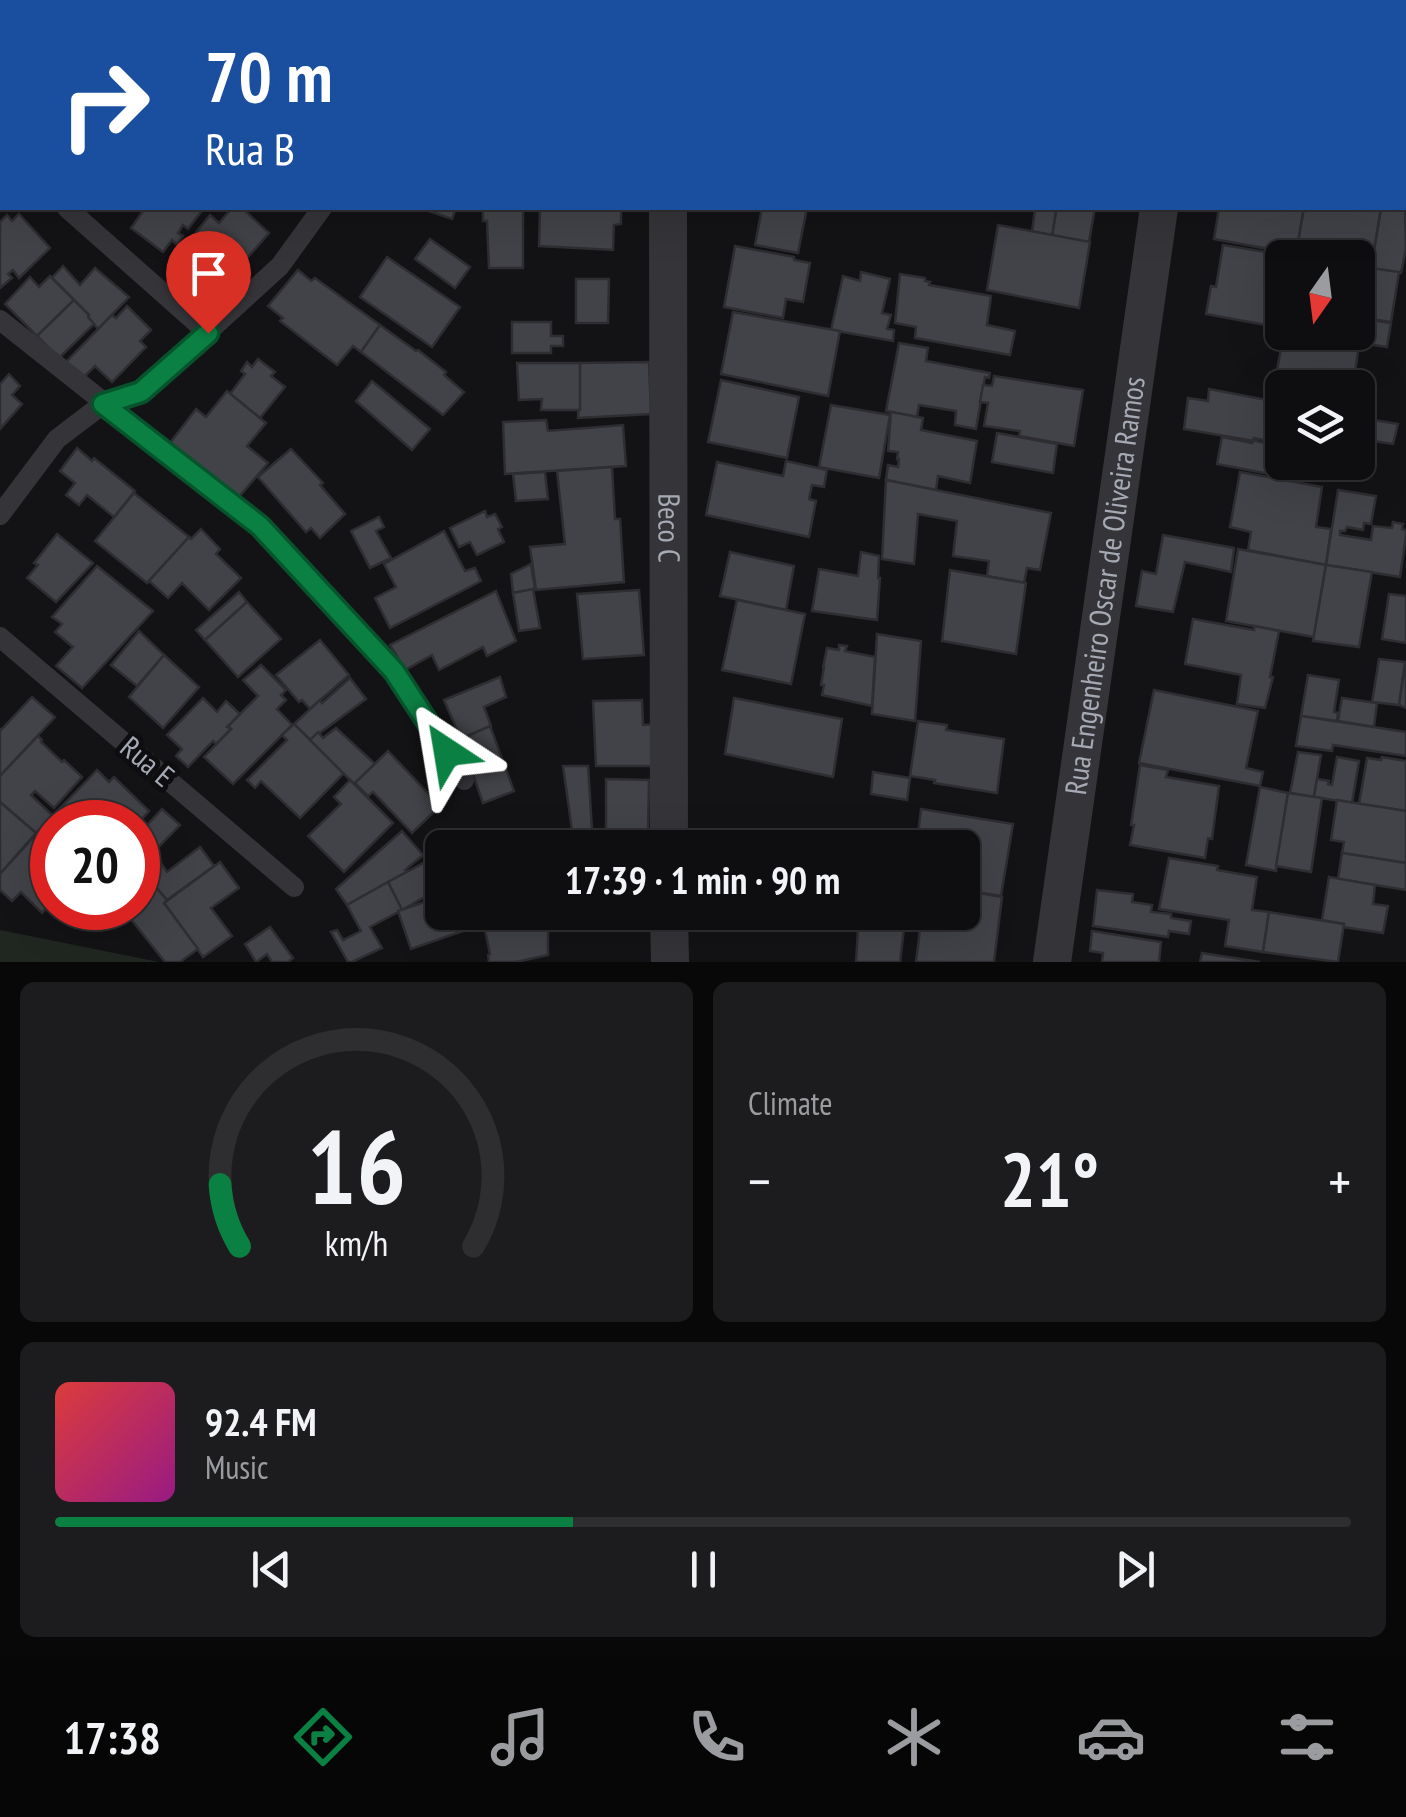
<!DOCTYPE html>
<meta charset="utf-8">
<style>
body{margin:0;font-family:"PT Sans Narrow",sans-serif;background:#1c1c1e;color:#f1f3f6;height:100vh;display:flex;flex-direction:column;font-size:38px;white-space:nowrap}
*{box-sizing:border-box;margin:0}
p{font-size:32px;color:#9b9c9f}
.icon{flex:none;width:55px;height:55px;fill:none;stroke:currentColor;stroke-width:2;stroke-linecap:round;stroke-linejoin:round}
.map{position:relative;height:962px;overflow:hidden}
.details{display:flex;flex-direction:column;gap:20px;padding:20px;background:#080809;flex:1}
.details>*{flex:none}
.guide{position:absolute;left:0px;top:0px;width:1408px;height:210px;box-shadow:0 10px 40px #0002,0 0 0 2px #2e2e30;background:#1a4fa0;color:#fff;overflow:hidden}
.needle{width:65px;rotate:194deg}
.controls{position:absolute;left:1265px;top:240px;display:grid;gap:20px}
.controls a{display:grid;place-items:center;width:110px;height:110px;border-radius:15px;background:#0e0e10;box-shadow:0 10px 40px #0002,0 0 0 2px #2e2e30;font-size:50px}
.speed{position:absolute;left:30px;top:800px;display:flex;gap:20px;font-size:50px;font-weight:700;text-align:center}
.speed>*{display:grid;place-content:center;width:130px;height:130px;border-radius:50%;background:#0e0e10;box-shadow:0 10px 40px #0002,0 0 0 2px #2e2e30;line-height:1}
.speed .limit{border:15px solid #d22;background:#fff;color:#111}
.pin{position:absolute;display:grid;place-items:center;width:85px;height:85px;color:#fff;margin:-102px -42px;border-radius:50% 50% 50% 0;rotate:-45deg;box-shadow:0 0 10px #0007}
.pin .icon{rotate:45deg}
.me{position:absolute;width:110px;margin:-55px;rotate:327deg;stroke-linejoin:round;filter:drop-shadow(0 0 8px #0008)}
.turn{display:flex;align-items:center;gap:35px;height:210px;padding:0 40px;font-size:45px}
.turn .icon{width:130px;height:130px;stroke-width:2.5}
.turn b{display:block;font-size:70px;line-height:85px}
.big{font-size:75px;font-weight:700;line-height:1.1}
.details .card{flex:1;display:flex;flex-direction:column;justify-content:center;gap:15px;min-width:0;padding:0 35px;border-radius:15px;background:#1c1c1e}
.details .dial{align-items:center;gap:0}
.dial svg{height:260px;overflow:visible;fill:none;stroke:#2e2e30;stroke-width:7;stroke-linecap:round;text-anchor:middle}
.dial text{fill:#f1f3f6;stroke:none}
.song{display:flex;align-items:center;gap:30px}
.cover{width:120px;height:120px;border-radius:15px;background:linear-gradient(135deg,hsl(0 70% 55%),hsl(310 70% 35%))}
.played{height:10px;border-radius:5px;background:linear-gradient(90deg,#0b8043 40%,#2e2e30 40%)}
.keys{display:flex;justify-content:space-around;direction:ltr}
.heat{display:flex;justify-content:space-between;align-items:center;font-size:55px;direction:ltr}
.details .tiles{flex:1;display:grid;gap:20px;grid-template-columns:1fr 1fr}
.card:last-child{grid-column:span 2}
.trip{position:absolute;left:425px;top:830px;width:555px;height:100px;border-radius:15px;background:#0e0e10;box-shadow:0 10px 40px #0002,0 0 0 2px #2e2e30;font-weight:700;line-height:100px;text-align:center}
.menu{display:flex;height:160px;justify-content:space-around;align-items:center;background:#060606;color:#9b9c9f}
.menu .icon{width:70px;height:70px}
.menu .current{color:#0b8043}
.menu b{font-size:45px;color:#f1f3f6}
.map>svg:first-child{display:block}
.green{fill:#202721}
.building{fill:#424348;stroke:#2e2d31;stroke-width:2.5}
.lines{fill:none;stroke-linecap:round;stroke-linejoin:round}
.service{stroke:#353539;stroke-width:20}
.minor{stroke:#353539;stroke-width:38}
.route-casing{stroke:#07532c;stroke-width:25}
.route{stroke:#0b8043;stroke-width:18}
.labels{text-anchor:middle;stroke-width:10;stroke-linejoin:round;paint-order:stroke}
.street-label{font-size:30px;fill:#a6aab4;stroke:#0e0e10}
</style>
<div class="map">
<svg width="1406" height="962" viewBox="0 0 1406 962">
<rect width="100%" height="100%" fill="#131315"/>
<!-- green -->
<path class="green" d="M0,930L159,962H0Z"/>
<!-- building -->
<g class="building">
<rect x="221" y="0" width="78" height="2"/>
<rect x="379" y="0" width="68" height="2"/>
<rect x="559" y="0" width="73" height="2"/>
<path d="M725,0H769L768,2H725Z"/>
<path d="M912,0H982L981,2H911Z"/>
<rect x="1031" y="0" width="119" height="2"/>
<path d="M1242,0H1353L1352,2H1242Z"/>
<path d="M1,23L2,25V95L0,93Z"/>
<path d="M1405,204L1406,249L1401,273L1371,268L1381,208H1405Z"/>
<path d="M145,208H204L188,229L183,225L178,233L183,236L177,245L172,240L163,252L131,228Z"/>
<path d="M232,208H242L269,233L229,279L213,268L203,280L176,257L210,215L219,223Z"/>
<path d="M420,208H456L452,219Z"/>
<path d="M483,208H523V268H489L487,221H483Z"/>
<path d="M540,208H621V224L614,225L613,250L539,246Z"/>
<path d="M762,208H807L798,253L755,245Z"/>
<path d="M1048,208H1095L1089,242L1052,236L1056,211L1047,210Z"/>
<path d="M1219,208H1304L1296,254L1214,239Z"/>
<path d="M1304,208H1381L1371,268L1358,265V258H1315L1296,254Z"/>
<path d="M1035,209L1056,211L1052,236L1032,232Z"/>
<path d="M19,214L50,248L19,278L13,270L8,274L12,278L0,288V222L7,215L12,221Z"/>
<path d="M998,225L1090,242L1079,308L987,290Z"/>
<path d="M430,239L470,267L455,288L415,259Z"/>
<path d="M1223,245L1285,255L1282,258L1277,301L1271,300L1266,325L1206,314L1211,286L1216,287Z"/>
<path d="M735,246L794,257V260L810,263L803,302L786,299L783,318L724,307Z"/>
<path d="M387,257L460,307L432,347L360,297Z"/>
<path d="M63,266L80,285L95,268L129,297L98,329L88,317L89,315L52,278Z"/>
<path d="M1371,268L1399,272L1391,322L1363,318Z"/>
<path d="M298,270L311,281L315,278L380,325L361,352L353,346L337,365L280,321L283,318L268,306Z"/>
<path d="M861,272L890,279L882,313L891,315L887,329L894,330L893,341L831,330L843,276L860,281Z"/>
<path d="M900,274L925,278V281L930,282L929,285L991,296L987,325L1015,331L1010,355L915,338L916,327L895,323Z"/>
<path d="M50,276L74,300L37,336L5,304L30,277L39,287Z"/>
<path d="M576,279H609L608,323H576Z"/>
<path d="M74,300L89,315L88,317L94,324L59,358L37,336Z"/>
<path d="M127,306L151,330L140,341L146,347L112,382L95,366L82,379L65,363L112,315L116,318Z"/>
<path d="M733,312L840,331L828,396L721,374Z"/>
<path d="M1363,319L1391,323L1387,347L1360,343Z"/>
<path d="M512,322H551V336H563V346H551V353H512Z"/>
<path d="M380,325L416,351L418,350L446,372L444,375L464,392L443,415L361,352Z"/>
<path d="M1302,332L1359,344L1353,388H1327L1329,371L1325,370L1323,385L1276,375L1284,333L1301,336Z"/>
<path d="M899,343L928,348L926,361L990,373L989,378L985,377L976,429L955,425L956,411L919,405L917,417L886,411Z"/>
<path d="M258,359L275,372L271,376L285,387L260,418L230,394L245,374L241,371L247,362L252,367Z"/>
<path d="M649,362L651,414L578,418L580,363Z"/>
<path d="M517,363H580V410H541L542,399L519,400Z"/>
<path d="M9,374L20,386L12,395L22,404L0,429V384Z"/>
<path d="M994,376L1083,390L1074,446L1019,436L1020,431L984,426L988,403L980,402L983,385L992,386Z"/>
<path d="M721,380L799,397L787,458L708,442Z"/>
<path d="M372,381L430,429L412,450L356,401Z"/>
<path d="M1209,389L1282,403V444L1254,438V441L1184,429L1188,398L1208,401Z"/>
<path d="M227,391L266,423L247,446L268,463L238,498L170,443L196,409L206,417Z"/>
<path d="M831,405L890,415L879,478L819,467Z"/>
<path d="M891,412L923,418L921,430L977,441L970,483L938,476L936,490L886,480L888,465L898,467L899,459H897L898,452L888,451Z"/>
<path d="M546,420L548,431L623,425L626,466L505,474L503,422Z"/>
<path d="M1374,420L1398,424L1393,444L1373,441L1374,437H1371Z"/>
<path d="M997,433L1057,444L1053,473L992,462Z"/>
<path d="M1222,437L1252,443L1253,440L1282,448V462H1294L1291,478L1217,464Z"/>
<path d="M77,448L92,461L94,458L135,491L114,517L87,495L79,505L66,495L75,483L60,471Z"/>
<path d="M291,449L323,483L320,485L345,514L320,538L311,528L306,532L258,477Z"/>
<path d="M786,461L827,470L824,487L812,485L809,499L816,501L809,537L706,515L717,462L783,476Z"/>
<path d="M612,467L615,519H620L624,582L536,590L530,547L565,544L557,471Z"/>
<path d="M545,472L548,499L516,501L513,474Z"/>
<path d="M1240,472L1322,487L1316,527L1331,529L1326,565L1248,550L1251,532L1230,527Z"/>
<path d="M886,480L1051,513L1040,570L1027,568L1024,583L987,576L989,561L953,556L957,521L918,514L914,564L882,559Z"/>
<path d="M1338,490L1376,496L1371,524L1364,523L1363,530L1347,527L1345,531H1340V535L1371,540L1373,526L1392,528L1393,522L1403,524L1402,529L1406,530V536L1400,577L1326,565Z"/>
<path d="M134,493L189,537L147,583L95,541Z"/>
<path d="M485,511L487,517L495,514L502,527L498,529L504,542L477,555L470,542L459,547L450,528Z"/>
<path d="M379,517L384,527L376,531L391,558L370,568L351,531Z"/>
<path d="M201,529L220,549L216,554L241,578L209,610L182,583L168,598L149,581L189,537L191,539Z"/>
<path d="M444,531L465,571L475,568L481,581L390,628L375,598L396,587L384,564Z"/>
<path d="M57,534L93,563L56,602L27,578L38,565L34,563Z"/>
<path d="M1163,535L1234,548L1231,572L1185,562L1173,612L1136,606L1142,571L1156,574Z"/>
<path d="M1238,549L1326,565L1314,637L1226,621Z"/>
<path d="M730,552L794,566L786,610L720,596Z"/>
<path d="M861,552L879,556L878,578H880L877,620L812,611L819,569L858,576Z"/>
<path d="M531,564L535,589L513,593L511,574Z"/>
<path d="M1326,565L1372,572L1359,647L1313,641Z"/>
<path d="M97,566L153,611L82,688L56,666L73,647L55,632L62,624L52,617Z"/>
<path d="M950,570L1026,583L1016,654L942,641Z"/>
<path d="M533,589L540,628L519,631L513,593Z"/>
<path d="M639,590L644,655L583,659L577,594Z"/>
<path d="M496,591L516,641L487,656L483,647L439,670L432,655L405,670L390,645Z"/>
<path d="M239,592L247,602L205,640L196,630Z"/>
<path d="M1389,594L1406,596V643L1382,639Z"/>
<path d="M737,600L805,614L791,684L722,670Z"/>
<path d="M247,602L281,639L238,677L205,640Z"/>
<path d="M1193,619L1254,630V626L1279,631L1270,677H1273L1265,708L1237,704L1241,675L1185,664Z"/>
<path d="M139,631L164,655L137,686L111,665Z"/>
<path d="M877,634L921,641L915,721L872,714Z"/>
<path d="M320,640L349,675L310,709L302,700L299,702L276,675Z"/>
<path d="M839,645L847,646L845,651L875,657L872,706L822,695L824,685H821L824,667H823L827,648L839,650Z"/>
<path d="M164,655L199,687L163,728L129,697Z"/>
<path d="M1379,659L1405,662L1399,705L1372,702Z"/>
<path d="M1406,661V708L1399,705Z"/>
<path d="M261,665L286,690L281,695L286,700L277,709L292,725L233,784L204,757L231,729L228,726L258,696L243,680Z"/>
<path d="M1308,675L1339,680L1334,712L1338,713L1337,721L1301,716Z"/>
<path d="M500,677L506,697L484,707L491,726L461,739L444,700Z"/>
<path d="M350,678L366,699L310,740L294,724L320,700L322,703Z"/>
<path d="M1154,690L1258,711L1246,768L1263,772L1260,786L1139,763Z"/>
<path d="M32,697L55,717L0,776V729L1,730Z"/>
<path d="M203,698L217,712L226,701L240,714L227,727L231,729L216,744L213,741L188,767L176,756L182,749L167,735Z"/>
<path d="M734,698L842,719L833,777L725,754Z"/>
<path d="M1342,698L1377,703L1374,727L1338,721Z"/>
<path d="M642,700L643,725L658,724V766H596L593,701Z"/>
<path d="M1301,716L1406,732V756L1333,745L1332,751L1296,746Z"/>
<path d="M918,721L947,725L946,730L1004,739L997,793L934,783L935,780L910,776Z"/>
<path d="M294,724L344,773L300,818L261,781L255,788L247,780L287,740L282,735Z"/>
<path d="M490,726L514,791L483,803L461,739Z"/>
<path d="M336,728L375,764L354,784L310,740L318,732L323,738Z"/>
<path d="M38,736L42,740L41,742L62,762L64,760L82,777L54,808L35,791L31,795L53,816L36,833L0,802V776Z"/>
<path d="M388,751L440,806L412,833L373,792L368,796L355,783Z"/>
<path d="M1298,752L1321,755L1314,797L1290,793Z"/>
<path d="M1337,757L1359,761L1352,803L1314,797L1317,779L1329,781L1328,784L1332,785Z"/>
<path d="M1382,757L1406,761V811L1359,804L1367,758L1381,760Z"/>
<path d="M1140,765L1168,770L1166,777L1219,786L1212,839L1208,838L1205,858L1130,845L1134,825H1131Z"/>
<path d="M563,766H588L592,829L572,830Z"/>
<path d="M97,770L109,782L114,777L149,811L138,823L52,822V849L36,833Z"/>
<path d="M873,772L910,778L907,800L871,794Z"/>
<path d="M606,779L649,780L648,833H606Z"/>
<path d="M350,780L393,823L344,872L308,836L341,804L334,797Z"/>
<path d="M1260,787L1288,793L1276,871L1246,865Z"/>
<path d="M1288,793L1322,798L1311,872L1276,866Z"/>
<path d="M1337,800L1406,811V863L1342,853L1344,842L1331,840Z"/>
<path d="M0,802L36,833L0,874Z"/>
<path d="M162,809L180,825L138,868V835Z"/>
<path d="M921,809L1013,824L1001,896L962,890V848H921V843H917Z"/>
<path d="M402,831L423,855L405,870L407,872L347,905L336,889Z"/>
<path d="M550,832L554,848H500V847Z"/>
<path d="M648,833V848H582V834Z"/>
<path d="M864,834L886,842L889,848H863Z"/>
<path d="M32,839L52,858V902L42,913L21,892L12,901L0,890V874Z"/>
<path d="M200,847L214,866L167,900L138,867L144,862L148,867L158,859L167,872Z"/>
<path d="M1342,853L1406,863V890L1338,879Z"/>
<path d="M1169,858L1218,866L1217,870L1257,877L1252,910L1269,912L1263,952L1225,946L1229,920L1159,909Z"/>
<path d="M431,859L442,880V887L402,910L388,882Z"/>
<path d="M220,862L239,888L211,908L232,936L203,957L164,903Z"/>
<path d="M138,867L167,900L164,903L198,949L180,962H165L122,908H138Z"/>
<path d="M1329,877L1375,885L1373,904L1388,906L1383,933L1343,927L1344,924L1322,920Z"/>
<path d="M388,882L402,910L370,927L382,948L352,962H348L331,932L337,930L343,940L361,931L347,905Z"/>
<path d="M962,890L1002,897L994,962H916L922,912H962Z"/>
<path d="M1097,890L1133,894L1132,902L1152,905L1151,912L1171,914V918L1191,921L1189,934L1169,931L1168,937L1093,926Z"/>
<path d="M442,896V912H468L472,928L411,949L398,911Z"/>
<path d="M471,912H520L522,917L476,929Z"/>
<path d="M715,912H763L761,924L715,916Z"/>
<path d="M840,912H859L858,929L839,927Z"/>
<path d="M859,912H906L900,962H856Z"/>
<path d="M1269,912L1344,924L1338,962L1263,952Z"/>
<path d="M548,919V955L516,962H489L488,955L490,954L485,930Z"/>
<path d="M270,927L293,958L288,962H272L267,954L256,962L245,944Z"/>
<path d="M1092,931L1161,942L1159,962H1102L1103,953L1090,951Z"/>
<path d="M1202,953L1260,962H1200Z"/>
</g>
<g class="lines">
<!-- service -->
<g class="service">
<path d="M365,0L366,2"/>
<path d="M0,148L2,150"/>
<path d="M67,208L208,333"/>
<path d="M0,320L260,526L395,671L464,780"/>
<path d="M0,515L57,439L103,404L141,393L280,266L322,208"/>
<path d="M0,637L294,887"/>
</g>
<!-- minor -->
<g class="minor">
<path d="M668,0V2"/>
<path d="M1188,2V0"/>
<path id="s1" d="M668,208L669,848"/>
<path d="M669,912L670,962"/>
<path id="s2" d="M1052,962L1159,208"/>
</g>
</g>
<g class="lines">
<defs>
<path id="route" d="M208,333L141,392L103,404L260,526L394,671L447,752"/>
</defs>
<!-- route casing -->
<use href="#route" class="route-casing"/>
<!-- route -->
<use href="#route" class="route"/>
</g>
<g class="labels">
<!-- street labels -->
<g class="street-label">
<text dy="10" stroke="none"><textPath href="#s1" startOffset="320">Beco C</textPath></text>
<text dy="10" stroke="none"><textPath href="#s2" startOffset="380">Rua Engenheiro Oscar de Oliveira Ramos</textPath></text>
<text transform="translate(147 762) rotate(40)" y="10">Rua E</text>
</g>
</g>
</svg>
<div class="controls">
<a><svg class="needle" viewBox="-14 -14 28 28"><path d="M0-13l5 13h-10z" fill="#e53935"/><path d="M0 13l5-13h-10z" fill="#9b9c9f"/></svg></a>
<a><svg class="icon" aria-label="layers" viewBox="0 0 24 24"><path d="M12 4l9 5-9 5-9-5zM3 14l9 5 9-5"/></svg></a>
</div>
<div class="speed"><div class="limit">20</div></div>
<div class="pin" style="left:208px;top:333px;background:#d93025"><svg class="icon" aria-label="arrive" viewBox="0 0 24 24"><path d="M6 21V4h12l-3 4 3 4H6"/></svg></div>
<svg class="me" style="left:447px;top:752px" viewBox="-20 -20 40 40"><path d="M0-17L14 15 0 8-14 15z" fill="#0b8043" stroke="#fff" stroke-width="4"/></svg>
<div class="trip">17:39 · 1 min · 90 m</div>
<div class="guide">
<div class="turn"><svg class="icon" aria-label="right" viewBox="0 0 24 24"><path d="M7 20v-9h11M14 6l5 5-5 5"/></svg><div><b>70 m</b>Rua B</div></div>
</div>
</div>
<section class="details">
<div class="tiles">
<div class="card dial"><svg viewBox="0 0 100 80">
<path d="M14 69A42 42 0 1 1 86 69"/>
<path d="M14 69A42 42 0 0 1 8 50" stroke="#0b8043"/>
<text x="50" y="56" font-size="32" font-weight="700">16</text>
<text x="50" y="72" font-size="11">km/h</text>
</svg></div>
<div class="card"><p>Climate</p>
<div class="heat"><a>−</a><b class="big">21°</b><a>+</a></div>
</div>
<div class="card">
<div class="song"><i class="cover"></i><div><b>92.4 FM</b><p>Music</p></div></div>
<div class="played"></div>
<div class="keys"><svg class="icon" aria-label="previous" viewBox="0 0 24 24"><path d="M18 5L8 12l10 7zM5 5v14"/></svg><svg class="icon" aria-label="pause" viewBox="0 0 24 24"><path d="M8 5v14M16 5v14"/></svg><svg class="icon" aria-label="next" viewBox="0 0 24 24"><path d="M6 5l10 7-10 7zM19 5v14"/></svg></div>
</div>
</div>
</section>
<nav class="menu">
<b>17:38</b>
<svg class="icon current" aria-label="directions" viewBox="0 0 24 24"><path d="M12 3l9 9-9 9-9-9zM9 14v-3h6M13 9l2 2-2 2"/></svg>
<svg class="icon" aria-label="music" viewBox="0 0 24 24"><path d="M9 18V5l10-2v13"/><circle cx="6" cy="18" r="3"/><circle cx="16" cy="16" r="3"/></svg>
<svg class="icon" aria-label="phone" viewBox="0 0 24 24"><path d="M5 4h4l2 5-3 2q2 4 5 5l2-3 5 2v4C11 20 4 13 5 4z"/></svg>
<svg class="icon" aria-label="climate" viewBox="0 0 24 24"><path d="M12 3v18M4 7l16 10M4 17L20 7"/></svg>
<svg class="icon" aria-label="car" viewBox="0 0 24 24"><path d="M5 17H2v-5l4-1 3-4h7l3 4 3 1v5h-3M9 17h6M6 11h13"/><circle cx="7" cy="17" r="2"/><circle cx="17" cy="17" r="2"/></svg>
<svg class="icon" aria-label="filters" viewBox="0 0 24 24"><path d="M4 7h16M4 17h16"/><circle cx="9" cy="7" r="2"/><circle cx="15" cy="17" r="2"/></svg>
</nav>
